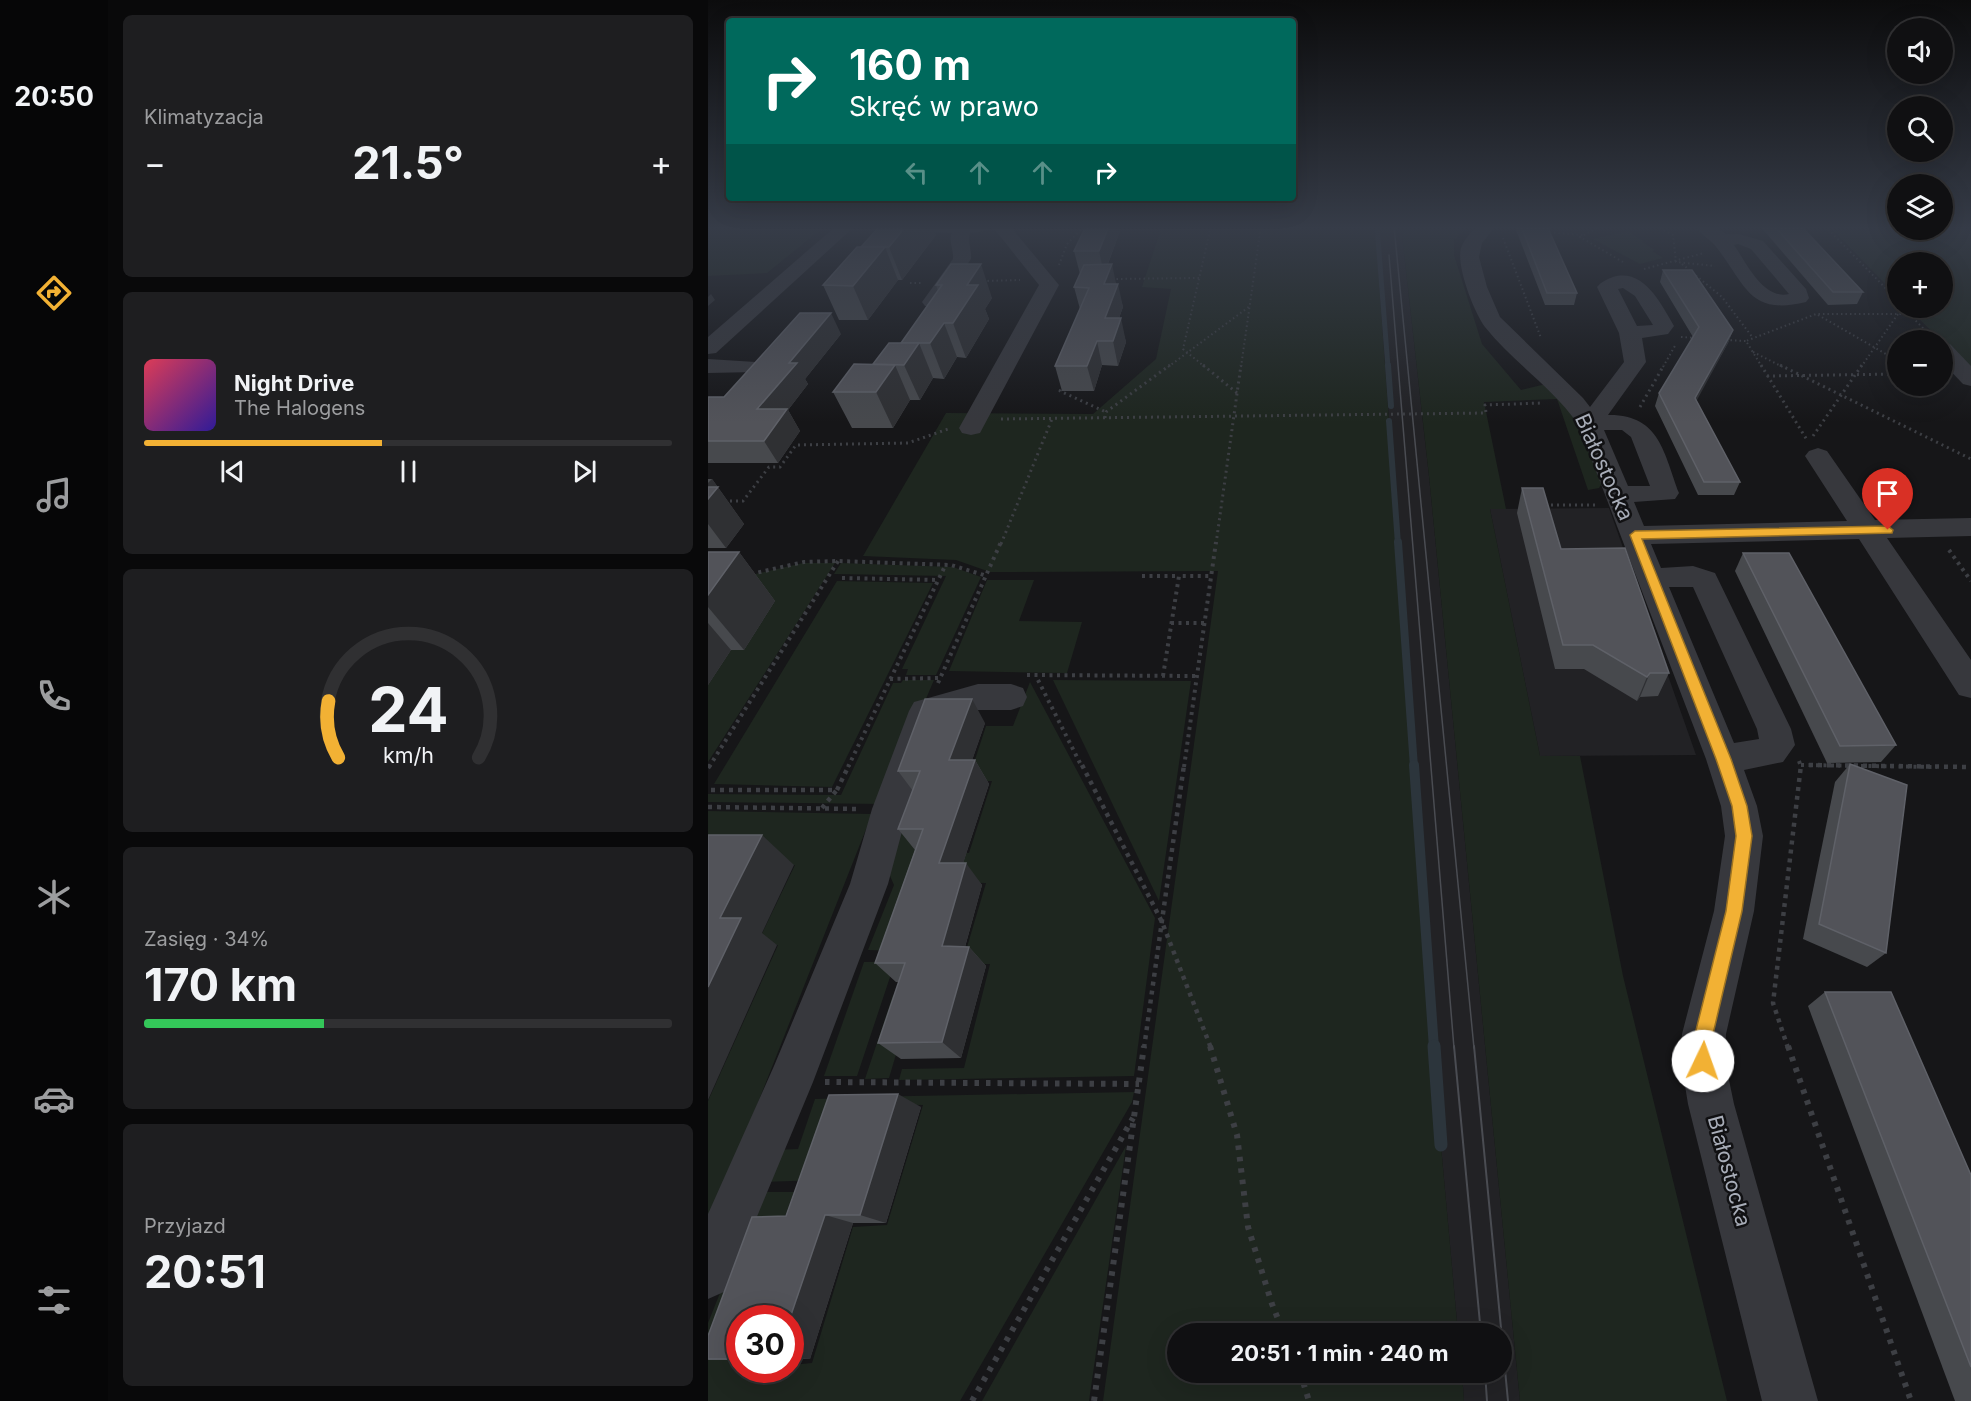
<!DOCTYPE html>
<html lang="pl">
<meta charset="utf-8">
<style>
body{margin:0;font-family:Inter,sans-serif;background:#1e1e20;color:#f1f3f6;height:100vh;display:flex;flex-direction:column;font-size:22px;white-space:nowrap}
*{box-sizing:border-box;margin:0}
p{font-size:20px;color:#9c9d9f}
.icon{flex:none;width:33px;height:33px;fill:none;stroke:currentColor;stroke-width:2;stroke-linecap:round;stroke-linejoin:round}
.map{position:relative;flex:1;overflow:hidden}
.side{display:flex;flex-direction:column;gap:15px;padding:15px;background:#09090a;width:600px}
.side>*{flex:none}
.guide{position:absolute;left:18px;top:18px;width:570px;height:183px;border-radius:6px;box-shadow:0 6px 24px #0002,0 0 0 2px #303032;background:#00695c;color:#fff;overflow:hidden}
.tools{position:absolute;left:1179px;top:18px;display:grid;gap:12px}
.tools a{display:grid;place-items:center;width:66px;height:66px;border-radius:50%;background:#101012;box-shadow:0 6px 24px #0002,0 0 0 2px #303032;font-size:30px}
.speed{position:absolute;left:18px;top:1305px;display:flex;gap:12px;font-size:30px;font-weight:700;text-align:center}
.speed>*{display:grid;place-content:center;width:78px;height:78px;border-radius:50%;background:#101012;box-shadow:0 6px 24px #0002,0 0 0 2px #303032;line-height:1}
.speed .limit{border:9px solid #d22;background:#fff;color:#111}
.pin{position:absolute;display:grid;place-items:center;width:51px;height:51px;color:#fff;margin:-62px -26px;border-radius:50% 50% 50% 0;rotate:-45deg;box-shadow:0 0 6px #0007}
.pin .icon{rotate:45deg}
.me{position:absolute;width:66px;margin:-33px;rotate:3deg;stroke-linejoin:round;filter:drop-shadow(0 0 4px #0008)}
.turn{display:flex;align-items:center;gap:21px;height:126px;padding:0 24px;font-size:27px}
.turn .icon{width:78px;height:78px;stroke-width:2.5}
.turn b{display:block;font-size:42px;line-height:51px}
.lanes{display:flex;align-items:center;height:57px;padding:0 24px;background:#0003;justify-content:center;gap:30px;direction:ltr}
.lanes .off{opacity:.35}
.big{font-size:45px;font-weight:700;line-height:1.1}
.side .tile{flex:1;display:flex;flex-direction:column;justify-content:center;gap:9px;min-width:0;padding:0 21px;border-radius:9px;background:#1e1e20}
.side .dial{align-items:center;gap:0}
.dial svg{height:156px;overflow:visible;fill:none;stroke:#303032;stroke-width:7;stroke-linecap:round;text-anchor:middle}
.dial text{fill:#f1f3f6;stroke:none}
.song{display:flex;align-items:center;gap:18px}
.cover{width:72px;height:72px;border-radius:9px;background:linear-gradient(135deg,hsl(350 70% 55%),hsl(250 70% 35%))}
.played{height:6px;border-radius:3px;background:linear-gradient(90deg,#f2b134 45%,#303032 45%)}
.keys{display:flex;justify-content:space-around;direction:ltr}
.heat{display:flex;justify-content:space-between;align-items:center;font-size:33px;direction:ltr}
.charge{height:9px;border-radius:4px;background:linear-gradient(90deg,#34c759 34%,#303032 0)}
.trip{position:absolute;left:459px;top:1323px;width:345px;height:60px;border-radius:30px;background:#101012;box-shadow:0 6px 24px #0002,0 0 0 2px #303032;font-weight:700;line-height:60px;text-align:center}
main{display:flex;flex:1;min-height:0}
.menu{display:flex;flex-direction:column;width:108px;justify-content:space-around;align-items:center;background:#060607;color:#9c9d9f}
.menu .icon{width:42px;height:42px}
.menu .active{color:#f2b134}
.menu b{font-size:27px;color:#f1f3f6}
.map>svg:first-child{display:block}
.built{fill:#222225}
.green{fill:#1e261f}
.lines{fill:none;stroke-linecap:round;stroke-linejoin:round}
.stream-far4{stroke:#2c353c;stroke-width:5}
.stream-far3{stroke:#2c353c;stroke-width:6}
.stream-far2{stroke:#2c353c;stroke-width:8}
.stream-far1{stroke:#2c353c;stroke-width:10}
.stream{stroke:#2c353c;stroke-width:13}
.path-far4{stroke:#3d3f44;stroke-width:2;stroke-dasharray:1.5 3;stroke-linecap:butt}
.path-far3{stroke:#3d3f44;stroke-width:3;stroke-dasharray:2 4;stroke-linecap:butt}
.path-far2{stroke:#3d3f44;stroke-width:4;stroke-dasharray:3 4.5;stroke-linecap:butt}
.path-far1{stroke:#3d3f44;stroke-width:4.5;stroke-dasharray:4 5;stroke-linecap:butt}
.path{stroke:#3d3f44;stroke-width:6;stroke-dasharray:4.5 7;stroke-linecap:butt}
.minor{fill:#37383d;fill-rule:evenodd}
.tram-far1{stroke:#4a4c52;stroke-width:1.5}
.tram{stroke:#4a4c52;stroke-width:2}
.wall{fill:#47494d}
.shaded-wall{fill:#2f3033}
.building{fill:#525359;stroke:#5f6168;stroke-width:1.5}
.route{fill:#f2b134;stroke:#9d7322;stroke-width:1.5}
.labels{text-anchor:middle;stroke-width:5;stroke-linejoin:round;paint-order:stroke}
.street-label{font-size:21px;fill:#a8adb8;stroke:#111113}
</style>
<main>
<nav class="menu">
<b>20:50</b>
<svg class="icon active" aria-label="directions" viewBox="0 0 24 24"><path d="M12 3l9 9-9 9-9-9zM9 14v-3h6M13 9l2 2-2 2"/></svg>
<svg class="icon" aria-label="music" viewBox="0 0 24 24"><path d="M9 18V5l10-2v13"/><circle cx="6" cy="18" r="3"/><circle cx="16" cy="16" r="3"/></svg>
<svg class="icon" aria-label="phone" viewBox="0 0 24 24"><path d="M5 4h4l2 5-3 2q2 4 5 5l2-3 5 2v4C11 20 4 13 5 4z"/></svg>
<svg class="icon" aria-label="climate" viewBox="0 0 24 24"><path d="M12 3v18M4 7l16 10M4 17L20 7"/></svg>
<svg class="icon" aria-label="car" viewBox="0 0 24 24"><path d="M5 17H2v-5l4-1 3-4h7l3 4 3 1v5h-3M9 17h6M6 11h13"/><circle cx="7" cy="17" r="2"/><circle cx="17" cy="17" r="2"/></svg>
<svg class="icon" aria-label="filters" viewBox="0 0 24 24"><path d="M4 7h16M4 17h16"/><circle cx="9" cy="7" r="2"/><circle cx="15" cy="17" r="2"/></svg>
</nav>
<section class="side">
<div class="tile"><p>Klimatyzacja</p>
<div class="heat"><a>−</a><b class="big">21.5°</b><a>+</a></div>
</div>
<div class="tile">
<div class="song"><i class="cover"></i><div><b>Night Drive</b><p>The Halogens</p></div></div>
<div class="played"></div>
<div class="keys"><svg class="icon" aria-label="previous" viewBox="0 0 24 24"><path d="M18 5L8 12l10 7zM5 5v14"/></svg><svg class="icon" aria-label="pause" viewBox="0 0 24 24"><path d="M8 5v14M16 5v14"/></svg><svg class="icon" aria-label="next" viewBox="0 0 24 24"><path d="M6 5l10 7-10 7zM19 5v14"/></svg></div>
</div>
<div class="tile dial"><svg viewBox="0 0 100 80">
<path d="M14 69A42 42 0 1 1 86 69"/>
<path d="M14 69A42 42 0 0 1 9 40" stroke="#f2b134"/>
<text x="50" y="56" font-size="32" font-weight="700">24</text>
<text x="50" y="72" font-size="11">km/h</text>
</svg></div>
<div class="tile"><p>Zasięg · 34%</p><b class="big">170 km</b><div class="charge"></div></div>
<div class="tile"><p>Przyjazd</p><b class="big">20:51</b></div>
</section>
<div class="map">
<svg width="1263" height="1401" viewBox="0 0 1263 1401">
<rect width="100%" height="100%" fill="#161618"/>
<!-- built -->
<g class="built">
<path d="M667,226H693L721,476L812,1401H756L754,1373L794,1372V1334L750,1333L734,1157Z"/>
<path d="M901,508L988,755L832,756L782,509Z"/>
</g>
<!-- green -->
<g class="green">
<path d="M0,226H117L59,273L0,276Z"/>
<path d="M454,226H667L734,1157L750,1333L470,1334V1372L754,1373L756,1401H395L510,571L282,572L248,560L155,556L238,413L385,414L448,359L463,289L434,287Z"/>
<path d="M693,226H760L746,240V255L774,344L813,390L838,384L874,421L896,480L891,488L880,490L849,399L776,402L798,509H782L832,756H872L915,976L1019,1401H812L721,476Z"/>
<path d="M1261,229L1263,230V370L1200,308H1234V262H1190L1189,296L1125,230Z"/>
<path d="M920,231L935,241L934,242L947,250L944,251L955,258L932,264L885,239Z"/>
<path d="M95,563H127L0,762V685L23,650H36L67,601H21L0,585Z"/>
<path d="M133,563L245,567L273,577L228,675H198L200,669H194L238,576L126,574Z"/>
<path d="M279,580H326L311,621L374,622L359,673L241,671Z"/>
<path d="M129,581L225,583L124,787L6,784Z"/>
<path d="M195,680H226L173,804L0,802V794L133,795L185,683H193Z"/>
<path d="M345,680L483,681L451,901Z"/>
<path d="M322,682L447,918L426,1076L191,1080L194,1069L256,1068L282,964H254L278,883L218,882L191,951L160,950L186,885L175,860L192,812L221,810L207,851L261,853L284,781H260L278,726H305Z"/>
<path d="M0,811L164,814L0,1229V1101L70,945L49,944L87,865L28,864L0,852Z"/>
<path d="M156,962H187L149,1076H116Z"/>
<path d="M206,994L181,1078L157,1079L185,995Z"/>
<path d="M426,1092L424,1102L252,1401H0V1323L30,1248L31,1347L25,1367H31L32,1370H82L83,1365L104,1363L145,1227L179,1225L215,1105L149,1104L151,1097Z"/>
<path d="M142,1098L115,1180L54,1182L65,1150L90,1149L107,1099Z"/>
<path d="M418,1146L381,1401H274Z"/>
<path d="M50,1192H86L72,1230L35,1231Z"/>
</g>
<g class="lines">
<!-- stream-far4 -->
<path class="stream-far4" d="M669,226L680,367"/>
<!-- stream-far3 -->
<g class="stream-far3">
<path d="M680,365L683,406"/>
<path d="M681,421L690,544"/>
</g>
<!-- stream-far2 -->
<path class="stream-far2" d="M690,542L706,767"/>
<!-- stream-far1 -->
<path class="stream-far1" d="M706,765L726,1048"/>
<!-- stream -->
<path class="stream" d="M726,1046L733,1145"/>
<!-- path-far4 -->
<g class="path-far4">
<path d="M893,226L872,237L915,262"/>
<path d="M948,226L965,235L968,262L1007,266"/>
<path d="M1117,226L1190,301"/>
<path d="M837,232L875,235"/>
<path d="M795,238L833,338"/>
<path d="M974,264L1014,297L1045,338"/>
<path d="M351,265L359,244L376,226"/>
<path d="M936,269L996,253"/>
<path d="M404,279L491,278"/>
<path d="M275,281L312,280"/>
<path d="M202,283H213"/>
<path d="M1195,308L1219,332"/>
<path d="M1110,315L1190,361"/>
<path d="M973,337L989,338"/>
<path d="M1018,340L1038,341"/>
<path d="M1045,352L1075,367"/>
<path d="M460,367L542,306"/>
<path d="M497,367L475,349L503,226"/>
<path d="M533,367L553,226"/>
<path d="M955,367L968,344"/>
<path d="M1054,367L1038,341L1108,314H1201"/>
<path d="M1153,367L1190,314"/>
</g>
<!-- path-far3 -->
<g class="path-far3">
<path d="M495,365L529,393"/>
<path d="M1053,365L1099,440"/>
<path d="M1072,365L1263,459"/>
<path d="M1059,376L1190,374"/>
<path d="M355,384L352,391L398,412"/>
<path d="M932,407L956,365"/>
<path d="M397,418L398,412L462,365"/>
<path d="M293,419L778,413L777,405L834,403"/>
<path d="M1105,436L1154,365"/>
<path d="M16,501H35L61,467H72L88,445L200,443L240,429"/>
<path d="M837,505H887"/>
<path d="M293,544L344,419"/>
<path d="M508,544L533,365"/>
</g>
<!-- path-far2 -->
<g class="path-far2">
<path d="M1241,550L1263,581"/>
<path d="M43,574L96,562L130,561L243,565L279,576"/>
<path d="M434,576H471"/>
<path d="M134,578L231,580"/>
<path d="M463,623H496"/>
<path d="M319,675L489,676"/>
<path d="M455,676L471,576H503"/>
<path d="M182,679L232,678"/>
<path d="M330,680L374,767"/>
<path d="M230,683L293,542"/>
<path d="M1091,761L1093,767"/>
<path d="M1093,765L1229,767"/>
<path d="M1,767L130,561"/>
<path d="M140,767L238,564"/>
<path d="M476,767L508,542"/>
</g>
<!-- path-far1 -->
<g class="path-far1">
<path d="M374,765L454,922L503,1048"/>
<path d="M1101,765L1263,767"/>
<path d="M0,768L2,765"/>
<path d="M3,790H129L141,765"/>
<path d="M0,807L152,809"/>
<path d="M114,808L128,791"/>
<path d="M436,1048L476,765"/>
<path d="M1080,1048L1065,1003L1093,765"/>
</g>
<!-- path -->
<g class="path">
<path d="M502,1046L529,1135L540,1227L564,1304L576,1334"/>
<path d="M1080,1046L1203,1401"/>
<path d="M117,1082L431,1084"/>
<path d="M592,1372L601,1401"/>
<path d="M264,1401L425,1118"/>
<path d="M386,1401L436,1046"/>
</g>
<!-- minor -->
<g class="minor">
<path d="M128,226H147L8,353L0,354V337Z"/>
<path d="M164,226H302L351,285L272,433L263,435L254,433L251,428L331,285L284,226L282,230L262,233C259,240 264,250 263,259L231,306H217L214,302L245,259C246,250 240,240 244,233L173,231L167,230Z"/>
<path d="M769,226H788L774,243L771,257L779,287L792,317L875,398L882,407L916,362L911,333L889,287C893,282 899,279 905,277C936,268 953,304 966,326L960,334L934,338L938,362L900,415C952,414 956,454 971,493L967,499L926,502L936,526L1139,521L1097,456L1101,451L1110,448L1119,451L1167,520L1263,518V536L1179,538L1263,660V698L1251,695L1151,539L943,544L953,568L985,566L1007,573L1083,729L1087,745L1075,762L1036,770L1049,806L1055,836L1046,911L1018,1034L1017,1061L1026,1104L1110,1401H1054L980,1104L973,1061L974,1034L1006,911L1017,836L1013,806L998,759L870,424C844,387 805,362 777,327C766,312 748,266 753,248C756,240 763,232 769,226ZM915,288L927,296L945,325L929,326L910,289ZM896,430H914L923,437L942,486H920ZM961,587H985L1049,729L1051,739L1026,743Z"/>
<path d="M987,226H1006L1018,234H1031L1055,241L1098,289L1101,298L1098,302C1041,316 1038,285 1009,248C1003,239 991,234 987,226ZM1030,244L1043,249L1081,294C1055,300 1038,262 1026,245Z"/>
<path d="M1234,343L1242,344L1263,366V386L1255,384L1234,362Z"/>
<path d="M0,359L48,362L51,367L48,372L0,373Z"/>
<path d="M270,684H303L315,688L319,697L315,706L303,710H270L231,720L200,809L180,884L105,1082L18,1291L0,1299V1214L66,1066L142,884L164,809L201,711L206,702Z"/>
</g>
<!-- tram-far1 -->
<g class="tram-far1">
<path d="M686,226L766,1048"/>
<path d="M681,255L746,1048"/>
</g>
<!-- tram -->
<g class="tram">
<path d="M746,1046L773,1334"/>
<path d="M766,1046L800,1401"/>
<path d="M777,1372L779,1401"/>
</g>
</g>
<!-- wall -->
<g class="wall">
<path d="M809,226H842L840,228L869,293L866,305H837L808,230Z"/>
<path d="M1052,226H1093L1155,292L1149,304L1120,305Z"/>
<path d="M1140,226H1190V227L1142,228Z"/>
<path d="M1234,226H1252L1251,227H1234Z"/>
<path d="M412,231L400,264L408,284L415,307L411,318L418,342L410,366L394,365L386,391H354L347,366L372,309L366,287L372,274L366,251Z"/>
<path d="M228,235L194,280H190L160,320H131L115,285L153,247Z"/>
<path d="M243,264L284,298L277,309L281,319L258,358L249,357L236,379L225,378L212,400H202L185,428H144L125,392L165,364L193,343L230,291L228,285Z"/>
<path d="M955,270L1025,330L1020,343L988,400L1032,482L1026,495H990L947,406L951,393L985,337L952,282Z"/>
<path d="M133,334L97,379L100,384L80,410L92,431L70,463H0V397H16Z"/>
<path d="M0,479H4L36,524L18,548H0Z"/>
<path d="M814,488L853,549L961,673L950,696L932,697L929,701L876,669H847L809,513Z"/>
<path d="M0,552H31L67,601L36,650H23L0,685Z"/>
<path d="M1035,553L1188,745L1173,762L1119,763L1027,571Z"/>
<path d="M277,723L264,760H267L281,784L255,863L274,885L257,947H261L278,966L253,1058L193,1059L170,1043L191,982H188L167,963L207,850L190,829L205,791L190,771Z"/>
<path d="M1142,764L1178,953L1159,967L1095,939L1127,782Z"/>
<path d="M1117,992L1263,1175V1401H1247L1100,1006Z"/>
<path d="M213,1107L178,1223H145L102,1359H82V1318H32V1360H0L78,1216Z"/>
</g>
<!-- shaded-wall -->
<g class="shaded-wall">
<path d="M198,226H225L228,235L194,280L181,247Z"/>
<path d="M401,226H411L412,231L396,274L391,251Z"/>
<path d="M177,247L190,280L160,320L145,286Z"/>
<path d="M273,264L284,298L277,309L281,319L258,358L245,323L259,285Z"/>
<path d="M404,264L409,288L396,284Z"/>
<path d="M410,284L415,307L402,342L397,318Z"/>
<path d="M3,294L7,300L0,306V297Z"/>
<path d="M123,313L133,334L97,379L100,384L80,410L92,431L70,463L56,441L49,409L81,363Z"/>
<path d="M413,318L418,342L410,366L405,341Z"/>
<path d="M236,323L249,357L236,379L222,343Z"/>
<path d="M1025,330L1020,343L983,411L987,398Z"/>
<path d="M389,341L394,365L386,391L379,366Z"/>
<path d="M211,343L225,378L212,400L196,365Z"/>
<path d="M187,365L202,400L185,428L168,392Z"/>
<path d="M4,479L36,524L18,548L0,524V483Z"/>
<path d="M31,552L67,601L36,650L0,607V595Z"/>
<path d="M0,623L23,650L0,685Z"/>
<path d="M942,673L932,697L929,701L939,677Z"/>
<path d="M264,699L277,723L256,784L241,760Z"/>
<path d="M267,760L281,784L248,885L231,863Z"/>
<path d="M54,835L86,865L54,933L69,945L0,1100V987L12,918Z"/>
<path d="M258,863L274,885L252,965L234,946Z"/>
<path d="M261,947L278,966L253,1058L234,1042Z"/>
<path d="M190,1094L213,1107L178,1223L152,1215Z"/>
<path d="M117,1215L145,1223L102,1359L82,1358V1318Z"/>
</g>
<!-- building -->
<g class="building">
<path d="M172,226H198L181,247H153Z"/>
<path d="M378,226H401L391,251H366Z"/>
<path d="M813,226H839L869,293H839Z"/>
<path d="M1066,226H1093L1155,292H1125Z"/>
<path d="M149,247H177L145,286L115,285Z"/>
<path d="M243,264H273L259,285H270L245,323H236L222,343H193L234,285H228Z"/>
<path d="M404,264L396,284H410L397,318H413L405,341H389L379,366H347L381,288L366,287L376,265Z"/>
<path d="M955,270H984L1025,330L987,398L1032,482H996L951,393L991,327Z"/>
<path d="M92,313H123L81,363H89L49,409H79L56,441H0V397H16Z"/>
<path d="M181,343H211L196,365L165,364Z"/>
<path d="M146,364L187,365L168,392H125Z"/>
<path d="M0,487H10L0,499Z"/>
<path d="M814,488H835L853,549L917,548L961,673H942L939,677L885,645H855Z"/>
<path d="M0,552H31L0,595Z"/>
<path d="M1035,553H1081L1188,745L1132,746Z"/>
<path d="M217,699H264L241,760H267L231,863H258L234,946L261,947L234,1042L170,1043L197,963H167L215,829H190L212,771H190Z"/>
<path d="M1142,764L1199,785L1178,953L1111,924Z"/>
<path d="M0,835H54L12,918H33L0,987Z"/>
<path d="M1117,992H1183L1263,1175V1367Z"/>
<path d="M190,1094L152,1215H117L82,1318H32V1359H0V1336L44,1217L78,1216L121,1095Z"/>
</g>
<!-- sky -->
<linearGradient id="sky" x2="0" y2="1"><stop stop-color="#0c0c0d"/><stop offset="0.54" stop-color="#363c48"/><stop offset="1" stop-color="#363c48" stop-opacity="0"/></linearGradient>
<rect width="1263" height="422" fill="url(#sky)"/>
<!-- route -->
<path class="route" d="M1180,526L1185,530L1184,533L934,539L1023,759L1039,806L1044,836L1034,911L1005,1034V1061L1002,1067L995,1070L989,1067L986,1061L987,1034L1018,911L1028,836L1024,806L1008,759L922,535L927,531Z"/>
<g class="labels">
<!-- street labels -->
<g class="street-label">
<text transform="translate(896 467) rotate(66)" y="7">Białostocka</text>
<text transform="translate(1021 1171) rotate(75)" y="7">Białostocka</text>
</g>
</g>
</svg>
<div class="tools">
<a><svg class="icon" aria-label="sound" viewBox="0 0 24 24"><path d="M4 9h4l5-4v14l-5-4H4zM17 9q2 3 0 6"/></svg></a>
<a><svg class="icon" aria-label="search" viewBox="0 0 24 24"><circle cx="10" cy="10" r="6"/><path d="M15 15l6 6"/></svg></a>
<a><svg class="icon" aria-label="layers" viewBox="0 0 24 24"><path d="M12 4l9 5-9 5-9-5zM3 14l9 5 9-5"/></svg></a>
<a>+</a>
<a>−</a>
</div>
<div class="speed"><div class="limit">30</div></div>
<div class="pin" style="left:1180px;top:530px;background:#d93025"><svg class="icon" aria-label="arrive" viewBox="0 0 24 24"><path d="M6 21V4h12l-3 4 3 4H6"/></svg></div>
<svg class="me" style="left:995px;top:1061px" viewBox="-20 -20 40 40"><circle r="19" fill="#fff"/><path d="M0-13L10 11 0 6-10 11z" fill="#f2b134"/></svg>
<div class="trip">20:51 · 1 min · 240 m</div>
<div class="guide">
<div class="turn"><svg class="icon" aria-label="right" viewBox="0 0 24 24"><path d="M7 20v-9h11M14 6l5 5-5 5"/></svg><div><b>160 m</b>Skręć w prawo</div></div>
<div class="lanes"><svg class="icon off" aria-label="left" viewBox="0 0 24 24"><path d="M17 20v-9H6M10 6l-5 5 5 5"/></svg><svg class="icon off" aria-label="ahead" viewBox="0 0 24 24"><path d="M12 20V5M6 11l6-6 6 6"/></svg><svg class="icon off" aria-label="ahead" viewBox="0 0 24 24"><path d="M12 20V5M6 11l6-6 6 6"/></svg><svg class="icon" aria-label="right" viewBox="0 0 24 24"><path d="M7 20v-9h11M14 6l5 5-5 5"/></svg></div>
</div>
</div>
</main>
